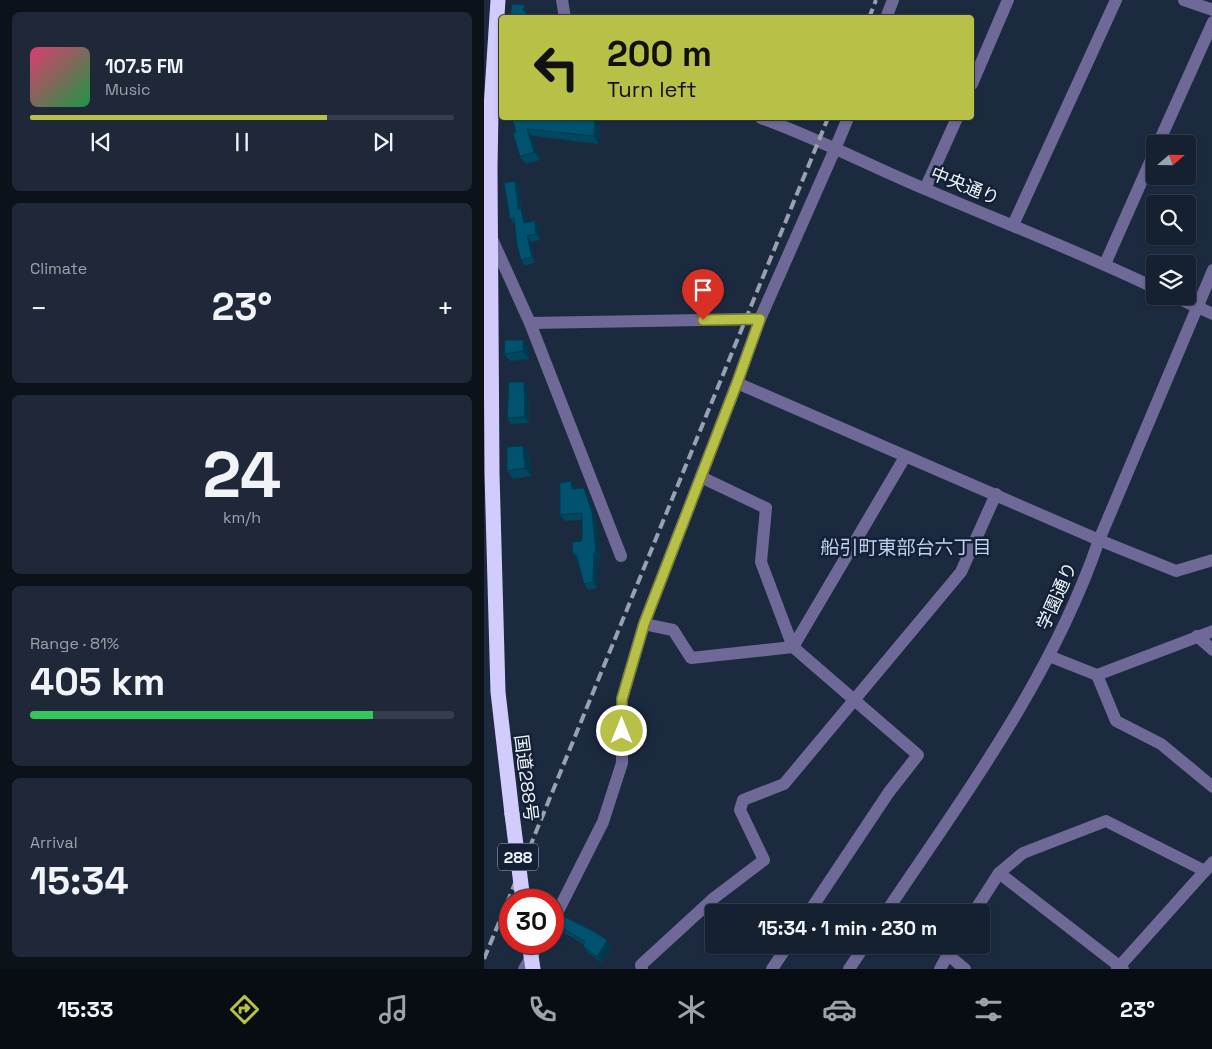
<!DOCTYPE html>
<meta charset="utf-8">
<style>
body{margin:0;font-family:"Space Grotesk","Noto Sans JP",sans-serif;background:#1e2838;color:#f1f3f6;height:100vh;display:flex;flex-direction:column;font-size:19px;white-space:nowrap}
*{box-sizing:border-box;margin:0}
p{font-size:16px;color:#9da3ab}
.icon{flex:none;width:28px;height:28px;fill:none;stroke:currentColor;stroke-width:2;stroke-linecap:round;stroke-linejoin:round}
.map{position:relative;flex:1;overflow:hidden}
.side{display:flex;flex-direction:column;gap:12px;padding:12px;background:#0c121a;width:484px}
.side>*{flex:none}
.banner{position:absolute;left:15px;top:15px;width:475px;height:105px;border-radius:5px;box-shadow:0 1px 4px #0004,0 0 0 1px #343e4c;background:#b8c147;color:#111;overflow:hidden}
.needle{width:32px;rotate:70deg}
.tools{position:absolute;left:662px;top:135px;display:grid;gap:10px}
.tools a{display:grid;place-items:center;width:50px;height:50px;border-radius:5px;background:#152030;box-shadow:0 1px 4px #0004,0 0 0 1px #343e4c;font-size:25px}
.speed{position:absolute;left:15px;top:889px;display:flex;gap:10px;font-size:25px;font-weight:700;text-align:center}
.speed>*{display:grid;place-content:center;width:65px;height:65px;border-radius:50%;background:#152030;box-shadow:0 1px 4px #0004,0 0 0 1px #343e4c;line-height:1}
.speed .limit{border:8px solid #d22;background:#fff;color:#111}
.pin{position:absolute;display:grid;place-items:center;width:42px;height:42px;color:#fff;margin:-51px -21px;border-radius:50% 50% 50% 0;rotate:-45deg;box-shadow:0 0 5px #0007}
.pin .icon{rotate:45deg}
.me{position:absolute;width:55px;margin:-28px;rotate:0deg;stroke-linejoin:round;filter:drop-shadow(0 0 4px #0008)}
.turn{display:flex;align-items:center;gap:18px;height:105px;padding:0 25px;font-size:22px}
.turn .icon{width:65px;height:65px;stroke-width:2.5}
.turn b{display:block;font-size:35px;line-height:42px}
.big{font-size:38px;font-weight:600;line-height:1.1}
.side .widget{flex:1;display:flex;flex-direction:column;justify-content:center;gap:8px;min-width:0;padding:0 18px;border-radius:8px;background:#1e2838}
.side .dial{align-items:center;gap:0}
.dial b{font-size:65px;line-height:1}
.song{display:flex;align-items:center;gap:15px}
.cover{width:60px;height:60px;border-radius:8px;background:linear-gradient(135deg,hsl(340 70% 55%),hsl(140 70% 35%))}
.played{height:5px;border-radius:2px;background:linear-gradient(90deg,#b8c147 70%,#343e4c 70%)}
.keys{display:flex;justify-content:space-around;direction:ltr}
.heat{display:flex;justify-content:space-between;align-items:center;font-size:28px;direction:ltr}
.charge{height:8px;border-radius:4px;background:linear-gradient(90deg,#34c759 81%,#343e4c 0)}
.trip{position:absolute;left:221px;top:904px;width:285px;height:50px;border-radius:5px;background:#152030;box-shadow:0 1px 4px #0004,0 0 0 1px #343e4c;font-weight:600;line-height:50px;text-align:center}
.tab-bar{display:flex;height:80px;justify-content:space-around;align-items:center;background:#080d13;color:#9da3ab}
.tab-bar .icon{width:35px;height:35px}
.tab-bar .current{color:#b8c147}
.tab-bar b{font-size:22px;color:#f1f3f6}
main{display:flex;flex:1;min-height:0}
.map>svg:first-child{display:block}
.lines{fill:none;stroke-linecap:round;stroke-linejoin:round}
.minor{stroke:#6f6998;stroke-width:12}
.highway{stroke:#d1ccfb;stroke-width:15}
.rail{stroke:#99a1b0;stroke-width:4;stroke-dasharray:10 5;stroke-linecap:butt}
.highway-bridge{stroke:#d1ccfb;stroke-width:15}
.wall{fill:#00475f}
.shaded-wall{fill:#00394e}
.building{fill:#00526f;stroke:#00394e}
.route-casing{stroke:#787d2e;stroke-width:12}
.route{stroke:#b8c147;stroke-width:9}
.labels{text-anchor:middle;stroke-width:5;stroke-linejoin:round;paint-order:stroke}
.shield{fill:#132035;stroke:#acb4c0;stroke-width:1}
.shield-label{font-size:16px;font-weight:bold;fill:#eef3fc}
.street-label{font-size:18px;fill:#eef3fc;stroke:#132035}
.neighbourhood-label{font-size:19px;fill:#bfd1ee;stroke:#132035}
</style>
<main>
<section class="side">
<div class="widget">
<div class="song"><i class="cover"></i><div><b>107.5 FM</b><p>Music</p></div></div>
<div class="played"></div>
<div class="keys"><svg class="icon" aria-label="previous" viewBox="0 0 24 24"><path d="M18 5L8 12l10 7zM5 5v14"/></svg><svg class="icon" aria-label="pause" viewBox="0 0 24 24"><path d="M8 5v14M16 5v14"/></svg><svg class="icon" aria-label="next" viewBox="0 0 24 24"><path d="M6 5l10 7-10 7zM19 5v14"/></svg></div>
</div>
<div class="widget"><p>Climate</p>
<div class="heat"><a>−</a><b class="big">23°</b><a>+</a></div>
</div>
<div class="widget dial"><b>24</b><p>km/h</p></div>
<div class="widget"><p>Range · 81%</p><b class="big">405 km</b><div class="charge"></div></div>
<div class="widget"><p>Arrival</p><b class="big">15:34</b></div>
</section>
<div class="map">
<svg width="729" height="969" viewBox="0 0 729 969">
<rect width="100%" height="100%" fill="#1c2a40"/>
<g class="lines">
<!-- minor -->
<g class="minor">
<path d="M78,0L81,18"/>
<path d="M700,0L729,10"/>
<path d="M402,18L409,0"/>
<path d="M488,84L524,0"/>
<path d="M277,118C333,138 386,166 441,189C518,222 596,252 671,288"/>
<path d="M674,144L729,22"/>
<path d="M441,189L473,118"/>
<path d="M529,225L632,0"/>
<path d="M8,239L46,323L137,556"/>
<path d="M621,264L671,151"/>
<path d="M689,296L729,314"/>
<path d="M46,323L276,319"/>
<path d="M253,383L615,540L692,571L729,560"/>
<path d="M217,477L282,508L277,562L309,647L434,755L405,792L325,912"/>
<path d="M160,624L189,630L207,658L309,647"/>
<path d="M729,631L613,675L632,721L677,744L729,787"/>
<path d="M713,636L729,650"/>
<path d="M309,647L421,457"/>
<path d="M565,656L613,675"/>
<path d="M515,873L639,969"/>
<path d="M402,912C482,793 568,677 615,540L729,270"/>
<path d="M490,912L515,873L539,853L622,821L721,871"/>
<path d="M69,921L119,822L138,763V699L160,624L253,383L276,319L351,149L364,118"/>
<path d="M463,954L481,969"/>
<path d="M40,969L56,942"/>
<path d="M158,969L157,965L230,898L280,860L256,810L259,800L300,784L477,572L512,494"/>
<path d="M288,969L304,945"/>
<path d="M365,969L381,945"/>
<path d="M456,969L469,945"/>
<path d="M633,969L729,862"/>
</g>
<!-- highway -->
<path class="highway" d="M14,0L7,108L6,169L8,473L14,692L28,814"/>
<!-- rail -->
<g class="rail">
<path d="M385,18L392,0"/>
<path d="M0,959L344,118"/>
</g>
<!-- highway-bridge -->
<g class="highway-bridge">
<path d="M28,814L39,900"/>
<path d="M45,942L49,969"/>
</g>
</g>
<!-- wall -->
<g class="wall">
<path d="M28,118L116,124L115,144L49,136L56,160L42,164L36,157L32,132Z"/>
<path d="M31,181L35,186L37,210L40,214L42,222L51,221L54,226L56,240L47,242L51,262L41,266L37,260L31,224H30L26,219Z"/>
<path d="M45,347V359L26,361L20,354Z"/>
<path d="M40,382L44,389L45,423L27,424L23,418Z"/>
<path d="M39,446L45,454L47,476L29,479L23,471Z"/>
<path d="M87,481L92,487V489L104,495L112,518L116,558H115L113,588L104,590L100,584L94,560L89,554L98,541V520L81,521L76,515Z"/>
<path d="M73,924L128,946L118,963L103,952L99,946V944L77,931Z"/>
</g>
<!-- shaded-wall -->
<g class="shaded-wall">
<path d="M41,5L43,9L42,14L39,10Z"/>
<path d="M111,118L116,124L115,144L110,136Z"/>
<path d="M43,129L49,136L56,160L50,152Z"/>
<path d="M31,181L35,186L37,210L40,214L44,228L40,223L34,209Z"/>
<path d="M51,221L54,226L56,240L52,234Z"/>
<path d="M43,236L47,242L51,262L48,257Z"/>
<path d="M39,340L45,347V359L39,351Z"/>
<path d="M40,382L44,389L45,423L41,417Z"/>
<path d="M39,446L45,454L47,476L41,468Z"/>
<path d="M87,481L92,487L93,495L88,489Z"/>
<path d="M100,488L104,495L112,518L116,558L112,552Z"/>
<path d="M110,552L115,558L113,588L109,582Z"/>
<path d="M123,940L128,946L118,963L113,957Z"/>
</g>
<!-- building -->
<g class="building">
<path d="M28,4L41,5L39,10L48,18H26Z"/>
<path d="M28,118H111L110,136L43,129L50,152L36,157L29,133L32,132Z"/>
<path d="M31,181L34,209H37L40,223L51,221L52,234L43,236L48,257L37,260L33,245L30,218L26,219L20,183Z"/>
<path d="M21,340H39V351L20,354Z"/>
<path d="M25,382H40L41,417L23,418Z"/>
<path d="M39,446L41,468L23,471V447Z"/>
<path d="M87,481L88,489L100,488L108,512L112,552H110L109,582L100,584L92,554H89L88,542L98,541V513L76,515V483Z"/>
<path d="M77,915L111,932L123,940L113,957L99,946L101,942L73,924Z"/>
</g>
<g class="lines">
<defs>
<path id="route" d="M138,731V699L160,624L253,383L276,319L219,320"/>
</defs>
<!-- route casing -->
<use href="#route" class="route-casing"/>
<!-- route -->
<use href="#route" class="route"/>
</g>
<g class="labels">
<!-- shield labels -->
<rect class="shield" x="14" y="843.5" width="40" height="27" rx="4"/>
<g class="shield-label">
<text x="34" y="863">288</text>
</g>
<!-- street labels -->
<g class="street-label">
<text transform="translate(481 186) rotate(22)" y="6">中央通り</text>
<text transform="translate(573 596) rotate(-66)" y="6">学園通り</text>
<text transform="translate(42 778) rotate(83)" y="6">国道288号</text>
</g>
<!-- neighbourhood labels -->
<g class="neighbourhood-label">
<text x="422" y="554">船引町東部台六丁目</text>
</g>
</g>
</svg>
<div class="tools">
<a><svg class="needle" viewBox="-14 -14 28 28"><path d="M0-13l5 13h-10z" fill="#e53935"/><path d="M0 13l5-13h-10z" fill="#9da3ab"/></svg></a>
<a><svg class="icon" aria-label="search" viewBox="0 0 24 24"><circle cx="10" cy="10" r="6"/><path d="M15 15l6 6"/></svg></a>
<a><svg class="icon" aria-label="layers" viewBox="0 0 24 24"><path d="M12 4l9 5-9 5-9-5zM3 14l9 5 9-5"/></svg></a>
</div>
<div class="speed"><div class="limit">30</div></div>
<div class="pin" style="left:219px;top:320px;background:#d93025"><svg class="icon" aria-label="arrive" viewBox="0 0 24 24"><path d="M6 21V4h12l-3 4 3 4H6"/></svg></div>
<svg class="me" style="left:138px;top:731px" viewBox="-20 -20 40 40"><circle r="17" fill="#b8c147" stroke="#fff" stroke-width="3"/><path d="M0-11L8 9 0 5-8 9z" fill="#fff"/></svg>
<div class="trip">15:34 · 1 min · 230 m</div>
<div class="banner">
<div class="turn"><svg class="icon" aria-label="left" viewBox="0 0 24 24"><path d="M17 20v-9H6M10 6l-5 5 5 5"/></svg><div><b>200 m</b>Turn left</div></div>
</div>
</div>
</main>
<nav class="tab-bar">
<b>15:33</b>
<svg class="icon current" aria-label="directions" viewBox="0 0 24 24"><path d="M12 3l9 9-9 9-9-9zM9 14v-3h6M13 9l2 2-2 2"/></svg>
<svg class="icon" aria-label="music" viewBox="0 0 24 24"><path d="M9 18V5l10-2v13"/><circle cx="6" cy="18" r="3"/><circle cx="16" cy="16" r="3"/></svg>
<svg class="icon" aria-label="phone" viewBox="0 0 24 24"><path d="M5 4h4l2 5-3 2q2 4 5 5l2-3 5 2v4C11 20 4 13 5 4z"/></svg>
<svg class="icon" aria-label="climate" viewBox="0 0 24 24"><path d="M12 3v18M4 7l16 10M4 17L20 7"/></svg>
<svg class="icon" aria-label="car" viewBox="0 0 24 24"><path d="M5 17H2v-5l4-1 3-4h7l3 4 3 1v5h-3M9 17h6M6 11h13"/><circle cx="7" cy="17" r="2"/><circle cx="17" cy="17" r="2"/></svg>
<svg class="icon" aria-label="filters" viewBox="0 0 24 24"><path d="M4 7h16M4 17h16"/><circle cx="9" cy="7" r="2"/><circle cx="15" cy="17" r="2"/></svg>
<b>23°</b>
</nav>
